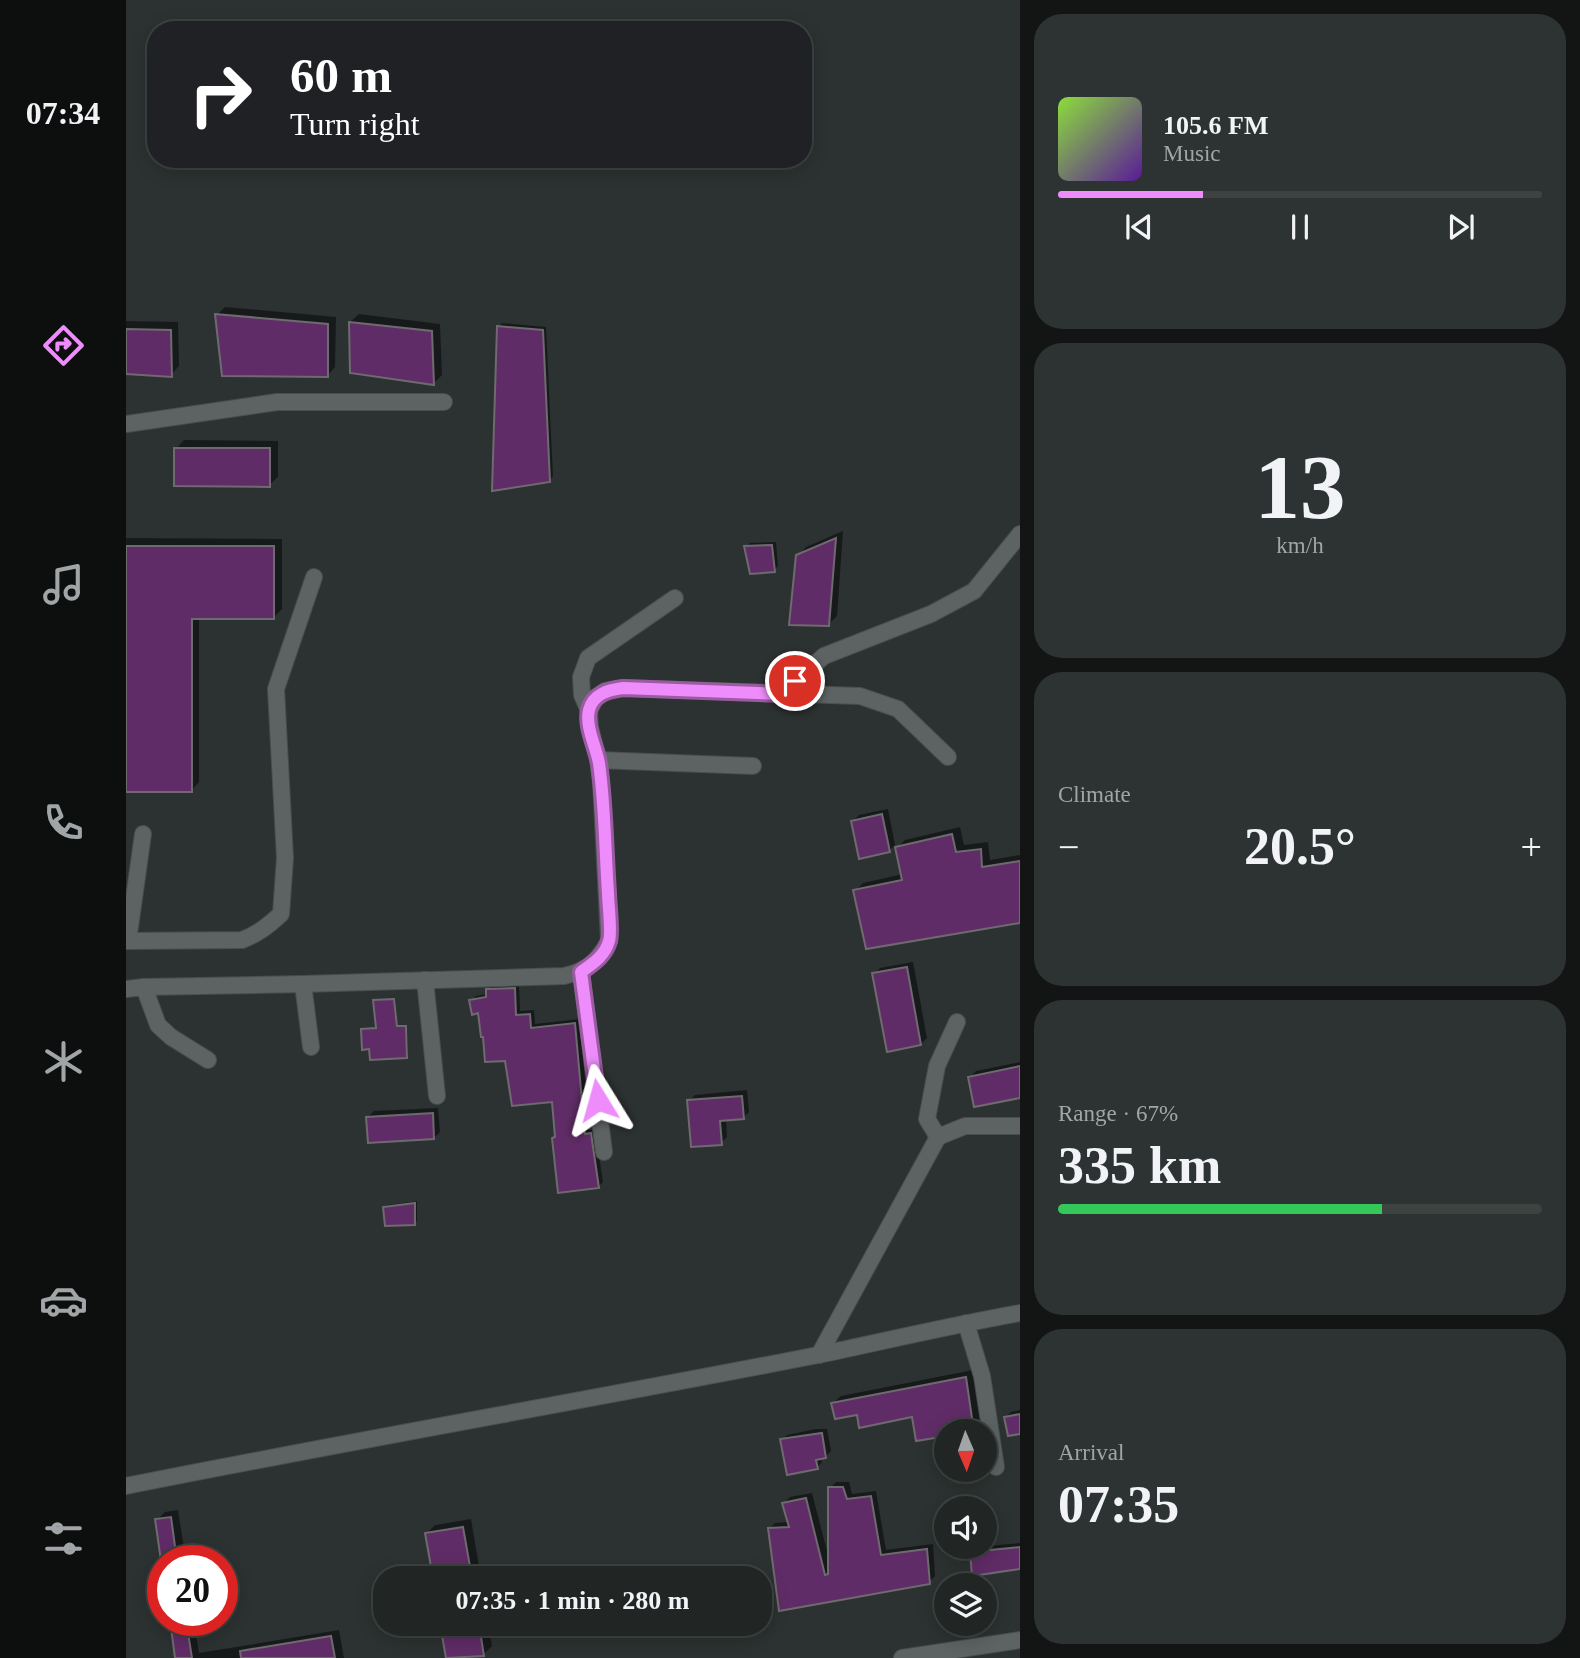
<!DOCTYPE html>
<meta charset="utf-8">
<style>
body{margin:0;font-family:Georgia,serif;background:#2d3232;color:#f1f3f6;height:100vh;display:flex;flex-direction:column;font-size:26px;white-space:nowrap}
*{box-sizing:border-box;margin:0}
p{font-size:23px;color:#a2a5a7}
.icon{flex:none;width:38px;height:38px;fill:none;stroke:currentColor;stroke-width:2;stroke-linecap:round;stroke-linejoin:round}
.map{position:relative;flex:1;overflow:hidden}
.drawer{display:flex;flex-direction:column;gap:14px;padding:14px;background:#121514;width:560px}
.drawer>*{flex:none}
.banner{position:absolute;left:21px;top:21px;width:665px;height:147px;border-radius:28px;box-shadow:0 4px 18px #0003,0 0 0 2px #3e4342;background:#202124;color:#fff;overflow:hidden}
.needle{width:46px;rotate:178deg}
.tools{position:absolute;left:808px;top:1419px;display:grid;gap:14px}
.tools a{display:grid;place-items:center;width:63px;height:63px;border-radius:50%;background:#212625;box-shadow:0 4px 18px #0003,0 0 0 2px #3e4342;font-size:35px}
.speed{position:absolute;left:21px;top:1545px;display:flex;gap:14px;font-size:35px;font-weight:700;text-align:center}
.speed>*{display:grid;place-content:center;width:91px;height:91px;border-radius:50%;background:#212625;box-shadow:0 4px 18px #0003,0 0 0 2px #3e4342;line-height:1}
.speed .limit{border:10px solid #d22;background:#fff;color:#111}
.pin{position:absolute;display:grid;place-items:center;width:60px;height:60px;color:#fff;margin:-30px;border:4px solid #fff;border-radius:50%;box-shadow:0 2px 7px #0007}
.me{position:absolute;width:77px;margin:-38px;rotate:352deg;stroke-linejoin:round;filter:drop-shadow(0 0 5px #0008)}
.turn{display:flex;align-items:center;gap:24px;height:147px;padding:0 28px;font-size:32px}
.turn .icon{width:91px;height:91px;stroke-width:2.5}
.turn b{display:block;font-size:49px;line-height:60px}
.big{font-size:52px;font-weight:600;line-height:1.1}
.drawer .widget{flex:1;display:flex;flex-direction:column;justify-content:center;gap:10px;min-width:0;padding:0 24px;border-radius:28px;background:#2d3232}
.drawer .dial{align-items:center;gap:0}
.dial b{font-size:91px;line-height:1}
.song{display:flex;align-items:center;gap:21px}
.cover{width:84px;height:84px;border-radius:10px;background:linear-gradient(135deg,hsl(90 70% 55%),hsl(270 70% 35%))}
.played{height:7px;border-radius:4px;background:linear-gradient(90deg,#ed8cfa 30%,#3e4342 30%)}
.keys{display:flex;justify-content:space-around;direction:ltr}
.heat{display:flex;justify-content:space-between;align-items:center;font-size:38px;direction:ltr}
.charge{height:10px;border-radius:5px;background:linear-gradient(90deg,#34c759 67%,#3e4342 0)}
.trip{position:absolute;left:247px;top:1566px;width:399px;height:70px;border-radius:28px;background:#212625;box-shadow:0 4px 18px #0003,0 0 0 2px #3e4342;font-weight:600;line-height:70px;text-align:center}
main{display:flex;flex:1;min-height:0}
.tab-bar{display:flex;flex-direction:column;width:126px;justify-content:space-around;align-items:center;background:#0d0f0f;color:#a2a5a7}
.tab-bar .icon{width:49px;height:49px}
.tab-bar .current{color:#ed8cfa}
.tab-bar b{font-size:32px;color:#f1f3f6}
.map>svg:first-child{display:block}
.shadow{fill:#0007}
.building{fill:#602c67;stroke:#6e6a6f;stroke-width:2}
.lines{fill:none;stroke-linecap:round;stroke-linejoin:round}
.minor-casing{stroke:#494e4d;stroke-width:18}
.minor{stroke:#5d6362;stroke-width:16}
.route-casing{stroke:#9a5ba2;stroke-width:18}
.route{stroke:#ed8cfa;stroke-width:12}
</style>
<main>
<nav class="tab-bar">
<b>07:34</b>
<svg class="icon current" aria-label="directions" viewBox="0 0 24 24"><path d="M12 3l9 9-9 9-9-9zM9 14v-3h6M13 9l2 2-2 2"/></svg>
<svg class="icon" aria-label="music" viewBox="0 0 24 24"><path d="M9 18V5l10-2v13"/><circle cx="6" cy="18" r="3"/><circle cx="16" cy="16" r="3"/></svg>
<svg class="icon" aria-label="phone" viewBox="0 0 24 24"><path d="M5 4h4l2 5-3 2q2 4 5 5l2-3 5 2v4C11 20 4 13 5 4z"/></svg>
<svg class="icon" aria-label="climate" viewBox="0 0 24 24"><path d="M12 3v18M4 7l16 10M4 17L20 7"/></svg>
<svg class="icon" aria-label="car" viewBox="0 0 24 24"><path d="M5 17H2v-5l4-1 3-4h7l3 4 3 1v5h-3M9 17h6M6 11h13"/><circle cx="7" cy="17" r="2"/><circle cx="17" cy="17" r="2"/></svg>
<svg class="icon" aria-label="filters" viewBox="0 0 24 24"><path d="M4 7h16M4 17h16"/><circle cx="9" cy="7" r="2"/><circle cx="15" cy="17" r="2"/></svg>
</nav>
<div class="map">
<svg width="894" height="1658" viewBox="0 0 894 1658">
<rect width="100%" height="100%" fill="#2c3231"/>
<!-- shadow -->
<g class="shadow">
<path d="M198,29H239V30H197Z"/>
<path d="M99,307L210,317L209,367L201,376L91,315Z"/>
<path d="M233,314L314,324L316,375L308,383L224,322Z"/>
<path d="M0,321L52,322L53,366L45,375L0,372Z"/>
<path d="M376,323L420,327L427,476L424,480L373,327Z"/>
<path d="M58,440L152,441V477L143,485L50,449Z"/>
<path d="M717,531L711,616L703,624L672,556L680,547Z"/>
<path d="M0,538L156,539V609L148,617H73V782L65,791H0Z"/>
<path d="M650,542L652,566L648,570L620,547L624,543Z"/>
<path d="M762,809L769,845L763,851L727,821L733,815Z"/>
<path d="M834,827L838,845L862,842L864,860L894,855V921L742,947L729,891L737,883L777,874L771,848L779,840Z"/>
<path d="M787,962L801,1038L795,1044L748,974L754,968Z"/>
<path d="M393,984L394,1011L408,1010L409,1024L454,1019L463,1130L469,1129L477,1182L472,1187L428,1138L431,1135L428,1100L381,1059L354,1011L345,1001L350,996L362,994V990L366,985Z"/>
<path d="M250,999H269L272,1026L281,1025L282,1055L280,1056L245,1047L237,1030L251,1028L249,1001Z"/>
<path d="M894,1062V1095L850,1105L844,1077L850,1071Z"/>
<path d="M621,1090L623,1112L617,1118L600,1119L601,1137L595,1143L563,1101L569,1095Z"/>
<path d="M312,1108L314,1132L308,1138L242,1117L248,1111Z"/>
<path d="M291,1201V1221L288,1224L259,1208L262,1205Z"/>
<path d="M847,1370L855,1421L847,1429L788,1415L707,1403L715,1396Z"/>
<path d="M894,1410V1432L883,1434L880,1417L885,1412Z"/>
<path d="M690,1429H701L705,1451L699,1457H695L696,1462L691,1468L656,1440L661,1435Z"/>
<path d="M710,1482H723L726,1494L750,1491L760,1550L807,1544L809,1576L803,1582L654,1609L643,1529L649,1523L663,1522L658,1503L664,1497L686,1493L703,1559L704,1488Z"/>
<path d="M52,1510L60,1561H37L31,1520L39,1512Z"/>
<path d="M345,1519L355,1578H309L301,1533L309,1525Z"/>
<path d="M894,1543V1567L848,1574L846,1552L851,1547Z"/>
<path d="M46,1620H68L73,1653L213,1630L218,1658H51Z"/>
<path d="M316,1624H362L366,1646L357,1655L337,1658H322Z"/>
</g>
<!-- building -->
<g class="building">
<path d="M89,314L202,324V377L96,376Z"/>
<path d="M223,322L306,331L308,385L224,373Z"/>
<path d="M371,326L417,330L424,482L366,491Z"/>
<path d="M0,329L45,330L46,377L0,374Z"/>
<path d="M48,448H144V487L48,486Z"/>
<path d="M710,538L703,626L663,625L670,555Z"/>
<path d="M646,545L649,572L624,574L618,546Z"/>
<path d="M0,546H148V619H66V792H0Z"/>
<path d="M756,814L764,852L733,859L725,821Z"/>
<path d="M826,834L830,852L855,849L856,867L894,861V923L740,949L727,890L776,880L769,847Z"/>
<path d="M781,967L795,1045L761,1052L746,973Z"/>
<path d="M389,988L390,1015L404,1014L405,1028L449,1023L459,1134L465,1133L473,1188L432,1193L426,1138L429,1137L426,1102L386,1106L379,1061L359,1062L357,1037H355L352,1013L346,1015L343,1000L360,997V989Z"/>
<path d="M268,999L271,1026H280L281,1058L244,1060L243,1049L236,1050L235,1029L250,1028L247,1000Z"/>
<path d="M894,1066V1098L848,1107L842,1077Z"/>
<path d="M616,1096L618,1119L594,1121L596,1145L565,1147L561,1100Z"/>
<path d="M307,1113L308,1139L242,1143L240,1117Z"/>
<path d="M289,1203V1225L259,1226L257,1207Z"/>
<path d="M840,1377L848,1432H821V1436L790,1441L786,1417L733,1428L731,1415L709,1419L705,1403Z"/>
<path d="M894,1414V1434L882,1436L878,1417Z"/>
<path d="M696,1433L700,1458L690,1460L692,1469L661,1475L654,1439Z"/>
<path d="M702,1487H717L721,1499L745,1496L755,1555L801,1549L804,1584L653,1611L642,1528L663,1527L656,1503L680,1498L699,1575L702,1574Z"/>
<path d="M45,1517L51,1561H35L29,1519Z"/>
<path d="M337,1527L346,1578H307L299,1533Z"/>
<path d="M894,1547V1569L846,1576L844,1552Z"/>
<path d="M44,1620H60L66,1658H49Z"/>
<path d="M314,1624H353L358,1656L320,1658Z"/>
<path d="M205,1636L209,1658H115L114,1651Z"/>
</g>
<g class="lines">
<defs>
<g id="minor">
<path d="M0,424L151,402H318"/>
<path d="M655,694L698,656L805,614L848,591L894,534"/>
<path d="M463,711L456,695L455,677L462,658L549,598"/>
<path d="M472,760L627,766"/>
<path d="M0,941L116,940C132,934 143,925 155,914L159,858L150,689L188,577"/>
<path d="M2,941L17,834"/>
<path d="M455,972L478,1152"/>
<path d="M299,980L311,1096"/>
<path d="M177,984L185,1047"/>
<path d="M18,987L32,1025L45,1037L82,1060"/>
<path d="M0,989L18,987L177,984L438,976C463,970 471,962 483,941L475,782L472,760L464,727L463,711L469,699L479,691L497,688L734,696L772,709L822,757"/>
<path d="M812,1137L801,1119L811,1066L831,1022"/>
<path d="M840,1323L856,1376L870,1467"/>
<path d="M693,1355L812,1137L839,1126H894"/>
<path d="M0,1486C230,1440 462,1400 692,1355C759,1341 826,1325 894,1313"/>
<path d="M776,1658L894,1640"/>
</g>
</defs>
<!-- minor casing -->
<use href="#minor" class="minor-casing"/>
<!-- minor -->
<use href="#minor" class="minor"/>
</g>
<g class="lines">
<defs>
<path id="route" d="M472,1100L455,972C466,964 479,956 483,941C486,933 482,903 482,893C479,850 479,806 473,763C470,747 459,726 463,710C467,694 482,690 497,688L655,694L669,681"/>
</defs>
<!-- route casing -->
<use href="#route" class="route-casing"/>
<!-- route -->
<use href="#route" class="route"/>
</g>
</svg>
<div class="tools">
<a><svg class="needle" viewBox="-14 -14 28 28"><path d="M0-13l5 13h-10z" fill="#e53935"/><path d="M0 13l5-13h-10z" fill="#a2a5a7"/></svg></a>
<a><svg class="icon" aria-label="sound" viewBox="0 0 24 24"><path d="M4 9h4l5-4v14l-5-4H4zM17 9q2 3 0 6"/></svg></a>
<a><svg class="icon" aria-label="layers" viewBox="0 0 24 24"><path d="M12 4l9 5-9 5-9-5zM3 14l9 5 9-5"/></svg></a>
</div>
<div class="speed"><div class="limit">20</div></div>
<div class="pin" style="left:669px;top:681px;background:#d93025"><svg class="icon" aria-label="arrive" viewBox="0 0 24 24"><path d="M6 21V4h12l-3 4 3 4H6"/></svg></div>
<svg class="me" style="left:472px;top:1100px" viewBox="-20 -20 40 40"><path d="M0-17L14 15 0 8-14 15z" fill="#ed8cfa" stroke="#fff" stroke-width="4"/></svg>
<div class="trip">07:35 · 1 min · 280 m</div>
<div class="banner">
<div class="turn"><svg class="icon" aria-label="right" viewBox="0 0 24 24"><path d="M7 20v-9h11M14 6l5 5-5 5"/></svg><div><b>60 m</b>Turn right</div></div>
</div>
</div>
<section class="drawer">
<div class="widget">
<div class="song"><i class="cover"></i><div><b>105.6 FM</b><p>Music</p></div></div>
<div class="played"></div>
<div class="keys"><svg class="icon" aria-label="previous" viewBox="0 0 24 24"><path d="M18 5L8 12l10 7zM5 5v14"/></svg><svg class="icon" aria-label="pause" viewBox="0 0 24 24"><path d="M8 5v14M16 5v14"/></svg><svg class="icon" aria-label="next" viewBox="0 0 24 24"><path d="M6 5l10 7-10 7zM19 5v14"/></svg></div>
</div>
<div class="widget dial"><b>13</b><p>km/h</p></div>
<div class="widget"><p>Climate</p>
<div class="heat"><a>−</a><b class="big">20.5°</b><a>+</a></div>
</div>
<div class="widget"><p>Range · 67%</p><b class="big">335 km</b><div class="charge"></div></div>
<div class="widget"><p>Arrival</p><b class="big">07:35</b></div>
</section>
</main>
